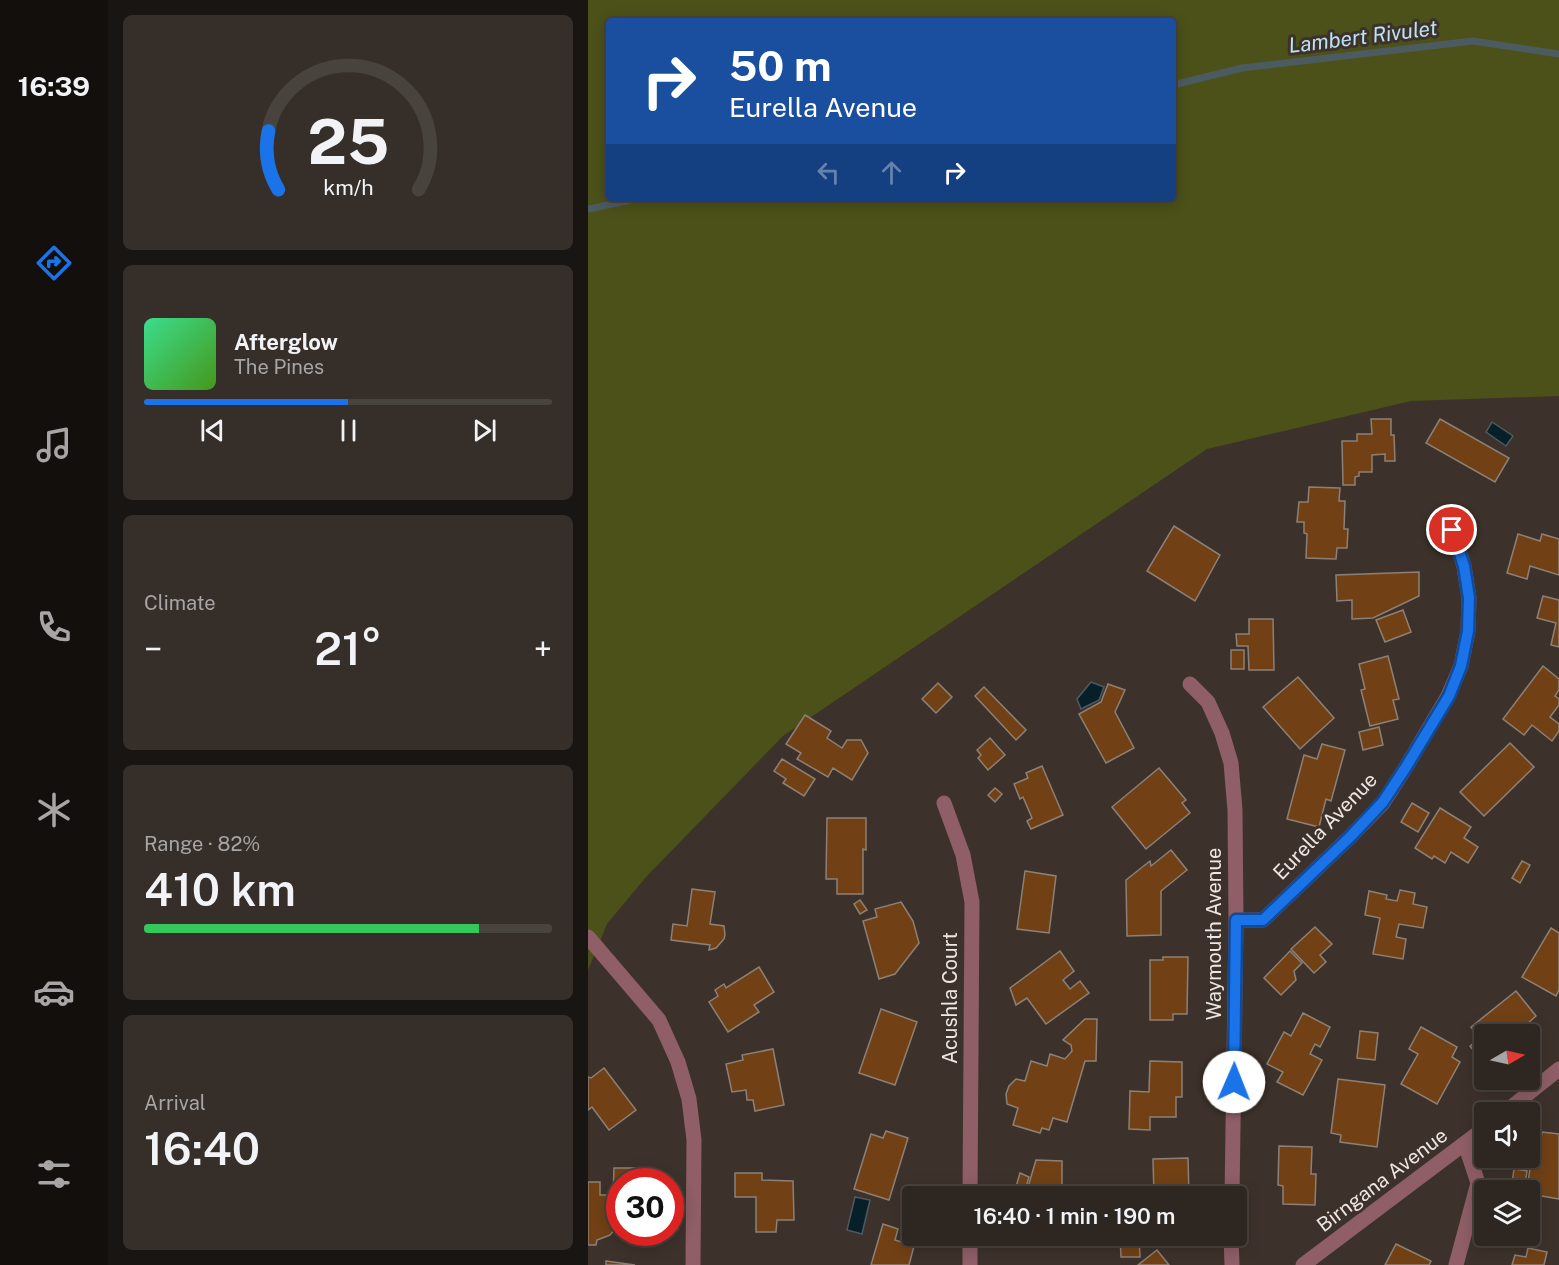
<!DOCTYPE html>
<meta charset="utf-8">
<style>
body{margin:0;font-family:"Public Sans",sans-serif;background:#362e29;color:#f1f3f6;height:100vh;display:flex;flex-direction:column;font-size:22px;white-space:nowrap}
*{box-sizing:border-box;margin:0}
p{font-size:20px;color:#a7a5a5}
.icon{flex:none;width:33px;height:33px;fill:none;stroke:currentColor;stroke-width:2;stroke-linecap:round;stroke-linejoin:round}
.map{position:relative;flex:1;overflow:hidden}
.details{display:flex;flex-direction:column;gap:15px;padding:15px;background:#191512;width:480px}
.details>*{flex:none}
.guide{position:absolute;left:18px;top:18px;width:570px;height:183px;border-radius:6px;box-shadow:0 3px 15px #0003,0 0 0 2px #49433e;background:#1a4fa0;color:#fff;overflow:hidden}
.needle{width:39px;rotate:81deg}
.tools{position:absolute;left:886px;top:1024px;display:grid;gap:12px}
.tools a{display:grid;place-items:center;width:66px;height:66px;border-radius:6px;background:#2e2620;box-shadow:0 3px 15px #0003,0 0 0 2px #49433e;font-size:30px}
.speed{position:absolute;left:18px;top:1168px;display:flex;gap:12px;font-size:30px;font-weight:700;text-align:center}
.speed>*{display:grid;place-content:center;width:78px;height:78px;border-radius:50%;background:#2e2620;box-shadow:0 3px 15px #0003,0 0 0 2px #49433e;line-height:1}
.speed .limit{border:9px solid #d22;background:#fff;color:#111}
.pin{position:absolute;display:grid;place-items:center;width:51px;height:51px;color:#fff;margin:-26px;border:3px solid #fff;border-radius:50%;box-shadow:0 2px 6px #0007}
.me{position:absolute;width:66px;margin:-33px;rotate:1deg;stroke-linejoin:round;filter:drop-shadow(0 0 4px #0008)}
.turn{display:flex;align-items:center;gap:21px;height:126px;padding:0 24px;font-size:27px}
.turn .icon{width:78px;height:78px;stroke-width:2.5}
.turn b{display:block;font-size:42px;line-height:51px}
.lanes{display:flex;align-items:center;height:57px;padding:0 24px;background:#0003;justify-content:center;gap:30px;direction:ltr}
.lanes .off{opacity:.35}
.big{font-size:45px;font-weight:600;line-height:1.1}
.details .card{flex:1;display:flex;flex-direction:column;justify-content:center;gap:9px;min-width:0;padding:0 21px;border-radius:9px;background:#362e29}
.details .dial{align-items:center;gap:0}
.dial svg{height:156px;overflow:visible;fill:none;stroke:#49433e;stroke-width:7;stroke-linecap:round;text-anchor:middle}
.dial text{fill:#f1f3f6;stroke:none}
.song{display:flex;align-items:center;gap:18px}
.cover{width:72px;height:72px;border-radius:9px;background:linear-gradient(135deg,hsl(150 70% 55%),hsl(100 70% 35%))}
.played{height:6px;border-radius:3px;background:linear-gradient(90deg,#1a73e8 50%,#49433e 50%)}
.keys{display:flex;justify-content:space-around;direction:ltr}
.heat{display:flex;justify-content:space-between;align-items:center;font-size:33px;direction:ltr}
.charge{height:9px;border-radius:4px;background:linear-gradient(90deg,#34c759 82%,#49433e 0)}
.trip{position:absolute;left:314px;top:1186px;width:345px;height:60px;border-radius:6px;background:#2e2620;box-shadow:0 3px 15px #0003,0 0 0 2px #49433e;font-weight:600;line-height:60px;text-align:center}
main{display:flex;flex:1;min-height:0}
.menu{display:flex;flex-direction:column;width:108px;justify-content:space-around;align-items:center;background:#120f0d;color:#a7a5a5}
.menu .icon{width:42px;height:42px}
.menu .on{color:#1a73e8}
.menu b{font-size:27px;color:#f1f3f6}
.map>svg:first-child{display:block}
.green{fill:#4b5118;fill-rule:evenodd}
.water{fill:#071f29;stroke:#4c5b60;stroke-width:1.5}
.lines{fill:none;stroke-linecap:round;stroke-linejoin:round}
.stream{stroke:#4c5b60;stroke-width:7}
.building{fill:#714115;stroke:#8c8077;stroke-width:1.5}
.minor{stroke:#8f5e67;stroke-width:15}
.route-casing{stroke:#114b97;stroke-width:15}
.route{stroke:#1a73e8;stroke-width:10}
.labels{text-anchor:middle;stroke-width:6;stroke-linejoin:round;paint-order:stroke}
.street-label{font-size:20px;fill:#ede6e1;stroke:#3d322b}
.water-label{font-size:21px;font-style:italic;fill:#bce2f4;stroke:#3d322b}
</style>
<main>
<nav class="menu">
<b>16:39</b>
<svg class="icon on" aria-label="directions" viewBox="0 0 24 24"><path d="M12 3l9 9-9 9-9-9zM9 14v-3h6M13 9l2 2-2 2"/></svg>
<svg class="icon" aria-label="music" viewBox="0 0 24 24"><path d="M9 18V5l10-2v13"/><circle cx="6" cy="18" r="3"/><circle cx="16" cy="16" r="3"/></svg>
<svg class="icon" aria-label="phone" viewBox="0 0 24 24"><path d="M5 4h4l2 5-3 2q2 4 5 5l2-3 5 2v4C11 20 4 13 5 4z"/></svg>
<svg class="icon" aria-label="climate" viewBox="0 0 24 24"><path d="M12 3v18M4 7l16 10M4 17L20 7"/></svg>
<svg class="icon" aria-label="car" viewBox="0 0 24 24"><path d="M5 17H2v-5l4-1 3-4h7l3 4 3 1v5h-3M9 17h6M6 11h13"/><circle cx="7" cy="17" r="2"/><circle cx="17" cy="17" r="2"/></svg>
<svg class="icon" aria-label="filters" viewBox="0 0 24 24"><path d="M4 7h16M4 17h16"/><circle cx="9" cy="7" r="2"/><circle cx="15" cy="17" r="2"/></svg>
</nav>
<section class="details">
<div class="card dial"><svg viewBox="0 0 100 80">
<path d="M14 69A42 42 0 1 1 86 69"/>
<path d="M14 69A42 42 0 0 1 9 39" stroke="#1a73e8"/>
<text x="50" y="56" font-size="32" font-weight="700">25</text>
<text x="50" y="72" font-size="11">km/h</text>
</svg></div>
<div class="card">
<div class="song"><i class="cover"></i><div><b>Afterglow</b><p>The Pines</p></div></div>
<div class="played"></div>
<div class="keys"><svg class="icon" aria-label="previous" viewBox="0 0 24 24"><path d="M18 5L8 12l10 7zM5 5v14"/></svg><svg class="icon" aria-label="pause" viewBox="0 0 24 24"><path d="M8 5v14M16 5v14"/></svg><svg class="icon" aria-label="next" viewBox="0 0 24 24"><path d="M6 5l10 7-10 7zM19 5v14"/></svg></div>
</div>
<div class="card"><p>Climate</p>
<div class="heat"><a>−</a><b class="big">21°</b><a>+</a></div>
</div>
<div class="card"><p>Range · 82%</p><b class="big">410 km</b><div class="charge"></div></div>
<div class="card"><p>Arrival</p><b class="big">16:40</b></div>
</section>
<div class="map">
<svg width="971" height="1265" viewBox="0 0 971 1265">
<rect width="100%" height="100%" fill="#3d322b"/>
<!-- green -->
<path class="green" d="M0,0H971V396L823,401L619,449L195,736L58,877L19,924L0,970ZM21,21H585V198H21Z"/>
<!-- water -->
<g class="water">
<path d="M904,422L925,436L918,446L898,432Z"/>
<path d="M503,682L516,687L511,700L493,709L489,699Z"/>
<path d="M267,1197L282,1200L274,1234L259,1230Z"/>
</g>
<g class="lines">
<!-- stream -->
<g class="stream">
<path d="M585,85L654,68L885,41L971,54"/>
<path d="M0,209L53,198"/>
</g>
</g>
<!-- building -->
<g class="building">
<path d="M783,419H803V435H806L807,461H797V454L784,455V472H771V476L767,477V485H755L754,441H769V434H784Z"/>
<path d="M852,419L921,458L907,482L838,443Z"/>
<path d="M721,487L752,488L751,501H757L756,529H760L759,548H749L748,559L718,558L719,534L716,533V522H709L711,502H720Z"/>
<path d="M586,526L632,555L607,601L559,571Z"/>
<path d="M930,534L952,541L954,534L971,539V575L942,566L939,579L919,573Z"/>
<path d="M831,572V596L785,618L764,619V600L749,601L748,575Z"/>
<path d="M955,596L971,600V647L963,645L968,623L949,618Z"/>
<path d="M815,610L823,632L797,642L788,620Z"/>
<path d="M661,619H685L686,670H661L660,646H649L648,634H661Z"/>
<rect x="643" y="650" width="13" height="19"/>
<path d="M800,656L811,699L805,700L810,719L782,726L773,690L777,689L771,664Z"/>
<path d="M955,666L971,679V690L967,696L971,699V705L962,717L971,724V731L964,741L944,725L936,735L915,719Z"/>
<path d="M710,677L746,718L712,749L675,707Z"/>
<path d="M350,683L364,697L348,713L334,699Z"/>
<path d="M520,684L537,690L527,712L546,748L518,763L491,714L513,702Z"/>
<path d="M396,687L438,730L428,740L387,696Z"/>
<path d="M217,715L243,731L239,738L254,748L259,740H273L280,753L264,780L245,768L240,777L209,759L213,753L198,744Z"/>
<path d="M791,727L795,745L775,750L771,732Z"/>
<path d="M402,738L417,755L400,770L390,758L393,755L389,750Z"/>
<path d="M922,743L946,767L896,816L872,792Z"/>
<path d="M734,744L757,750L743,801L738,799L731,827L699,819L716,755L729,759Z"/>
<path d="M194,759L227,779L216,796L195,783L198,779L186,771Z"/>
<path d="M454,766L475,815L443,829L439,821L444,818L435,797L432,799L426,784L440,778L438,773Z"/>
<path d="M571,768L598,800L594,803L602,813L558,849L524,807Z"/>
<path d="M407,788L414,794L407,802L400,795Z"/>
<path d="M824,803L841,813L830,832L813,822Z"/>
<path d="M852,808L883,827L876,838L890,847L880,863L863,852L857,863L846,856L844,859L827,848Z"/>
<path d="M239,818H278V850L275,849V894H249V879H238Z"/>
<path d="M583,850L599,870L573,891V935L539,936L538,880L562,861L563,866Z"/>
<path d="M934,861L942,865L932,883L924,878Z"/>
<path d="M437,871L468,876L461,933L429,929Z"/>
<path d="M104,889L127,892L122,924L136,926L137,935L136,939L128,948L121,950L122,945L83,940L85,924L99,926Z"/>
<path d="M812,890L827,893L825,904L839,907L835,928L811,924L808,937L818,939L815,959L785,954L792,918L777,915L781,891L799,895L798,899L809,901Z"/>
<path d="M272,900L279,910L272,914L266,904Z"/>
<path d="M313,902L325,921L331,943L307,974L291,979L275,921L289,917L287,909Z"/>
<path d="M727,927L744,944L732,955L738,962L726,973L703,949Z"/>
<path d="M963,928L971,933V990L968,996L934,977Z"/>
<path d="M472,951L486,971L475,980L482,989L492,981L501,993L458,1024L439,998L428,1005L422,988Z"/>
<path d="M702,951L714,963L706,971L708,980L693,995L676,978Z"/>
<path d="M575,957H600L599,1014H585V1020H562V960H575Z"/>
<path d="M171,967L186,992L166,1005L171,1012L140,1032L121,1002L130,996L127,990L136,984L138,988Z"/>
<path d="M928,991L948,1016L938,1025L944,1032L940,1035H897V1065L882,1046L892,1038L883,1027Z"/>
<path d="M293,1009L329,1022L307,1085L271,1073Z"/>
<path d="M715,1013L742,1027L732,1047L727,1044L722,1054L734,1060L715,1095L689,1082L695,1072L679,1064L696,1032L703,1036Z"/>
<path d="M497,1019H509L508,1061H497L479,1122L465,1118L461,1130L454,1128L452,1133L425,1125L430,1108L419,1104L418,1094L421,1086L428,1079L437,1081L443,1061L459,1066L462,1054L477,1059L484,1051L483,1045L475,1040Z"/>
<path d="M833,1027L869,1047L864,1057L872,1062L849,1104L813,1084L830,1054L821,1049Z"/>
<path d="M772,1031L790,1033L787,1060L769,1058Z"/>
<path d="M185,1049L196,1105L167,1111L165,1100H159L158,1090L144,1092L138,1064L155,1060L154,1055Z"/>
<path d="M562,1061L594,1062V1097H588V1117H562V1130L541,1129L542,1091L561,1092Z"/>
<path d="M16,1068L48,1110L21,1130L4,1107L0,1110V1077L3,1078Z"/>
<path d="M750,1079L797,1085L789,1147L752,1142L753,1135L743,1133Z"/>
<path d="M298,1131L320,1138L301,1200L266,1189L283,1134L295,1138Z"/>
<path d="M954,1132L971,1134V1199L942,1194V1191H939L946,1137L953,1138Z"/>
<path d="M691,1146L724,1147L723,1174H728L727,1205L695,1204V1186L690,1185Z"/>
<path d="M600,1158L601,1197H566L565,1159Z"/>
<path d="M448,1160L474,1161V1193H463V1197H437Z"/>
<path d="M26,1168H51V1177H53V1182H32V1220H28L27,1229L22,1235L9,1240L8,1245H0V1182H12V1195H25Z"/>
<path d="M926,1169L939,1171L936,1191H923Z"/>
<path d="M147,1173H174V1180L205,1181L206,1220H189L188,1232H168V1197H147Z"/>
<path d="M432,1173L441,1177L435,1197H425Z"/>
<rect x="531" y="1189" width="19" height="8"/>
<path d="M295,1224L310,1229L307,1240L326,1246L321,1265H283Z"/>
<path d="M532,1236H551L552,1257H533Z"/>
<path d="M808,1244L843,1261L841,1265H797Z"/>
<path d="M940,1248L959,1252L956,1265H924L927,1255L938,1257Z"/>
<path d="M569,1250L581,1265H550Z"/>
<path d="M18,1261L47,1265H18Z"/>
</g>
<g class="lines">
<!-- minor -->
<g class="minor">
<path d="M602,684L620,702L634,733L643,763L647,810L648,920L644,1197"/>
<path d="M356,803L375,855L384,902L382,1197"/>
<path d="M648,920H675L763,836L795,803L818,767L860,696L873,666L880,631L881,598L876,566L864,530"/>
<path d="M0,937L71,1020L90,1062L101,1099L106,1140L105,1265"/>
<path d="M916,1113L971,1069"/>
<path d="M643,1236L644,1265"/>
<path d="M382,1265V1236"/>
<path d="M715,1265L897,1128"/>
<path d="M868,1265L890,1183L877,1144"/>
</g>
</g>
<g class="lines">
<defs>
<path id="route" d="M646,1082L648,920H675L763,836L795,802L818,767L861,696L873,666L880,631L881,598L876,566L864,530"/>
</defs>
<!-- route casing -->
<use href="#route" class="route-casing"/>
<!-- route -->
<use href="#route" class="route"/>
</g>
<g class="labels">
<!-- street labels -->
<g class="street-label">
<text transform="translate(737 826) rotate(-46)" y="7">Eurella Avenue</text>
<text transform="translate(626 934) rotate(-90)" y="7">Waymouth Avenue</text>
<text transform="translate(362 998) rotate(-90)" y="7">Acushla Court</text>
<text transform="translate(794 1180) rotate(-37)" y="7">Birngana Avenue</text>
</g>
<!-- water labels -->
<g class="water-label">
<text transform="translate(775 37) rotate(-7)" y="7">Lambert Rivulet</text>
</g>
</g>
</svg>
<div class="tools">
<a><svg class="needle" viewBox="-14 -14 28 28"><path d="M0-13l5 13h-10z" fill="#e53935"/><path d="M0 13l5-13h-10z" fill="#a7a5a5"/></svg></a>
<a><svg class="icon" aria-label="sound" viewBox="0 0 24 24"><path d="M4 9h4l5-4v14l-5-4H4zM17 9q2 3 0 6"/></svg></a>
<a><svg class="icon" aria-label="layers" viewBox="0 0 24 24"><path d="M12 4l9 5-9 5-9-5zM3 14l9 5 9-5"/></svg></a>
</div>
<div class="speed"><div class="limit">30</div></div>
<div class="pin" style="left:864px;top:530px;background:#d93025"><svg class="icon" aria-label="arrive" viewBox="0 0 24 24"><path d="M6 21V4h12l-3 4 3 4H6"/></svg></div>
<svg class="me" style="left:646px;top:1082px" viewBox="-20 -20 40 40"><circle r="19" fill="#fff"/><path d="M0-13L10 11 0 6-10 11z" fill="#1a73e8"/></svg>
<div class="trip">16:40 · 1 min · 190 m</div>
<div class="guide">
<div class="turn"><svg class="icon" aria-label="right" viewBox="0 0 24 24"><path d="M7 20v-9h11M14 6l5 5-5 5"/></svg><div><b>50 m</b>Eurella Avenue</div></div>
<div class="lanes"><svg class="icon off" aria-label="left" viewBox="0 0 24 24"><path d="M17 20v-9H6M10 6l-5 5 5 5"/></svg><svg class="icon off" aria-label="ahead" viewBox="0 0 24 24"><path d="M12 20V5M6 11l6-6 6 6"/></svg><svg class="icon" aria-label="right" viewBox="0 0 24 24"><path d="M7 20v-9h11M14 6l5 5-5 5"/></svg></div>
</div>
</div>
</main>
